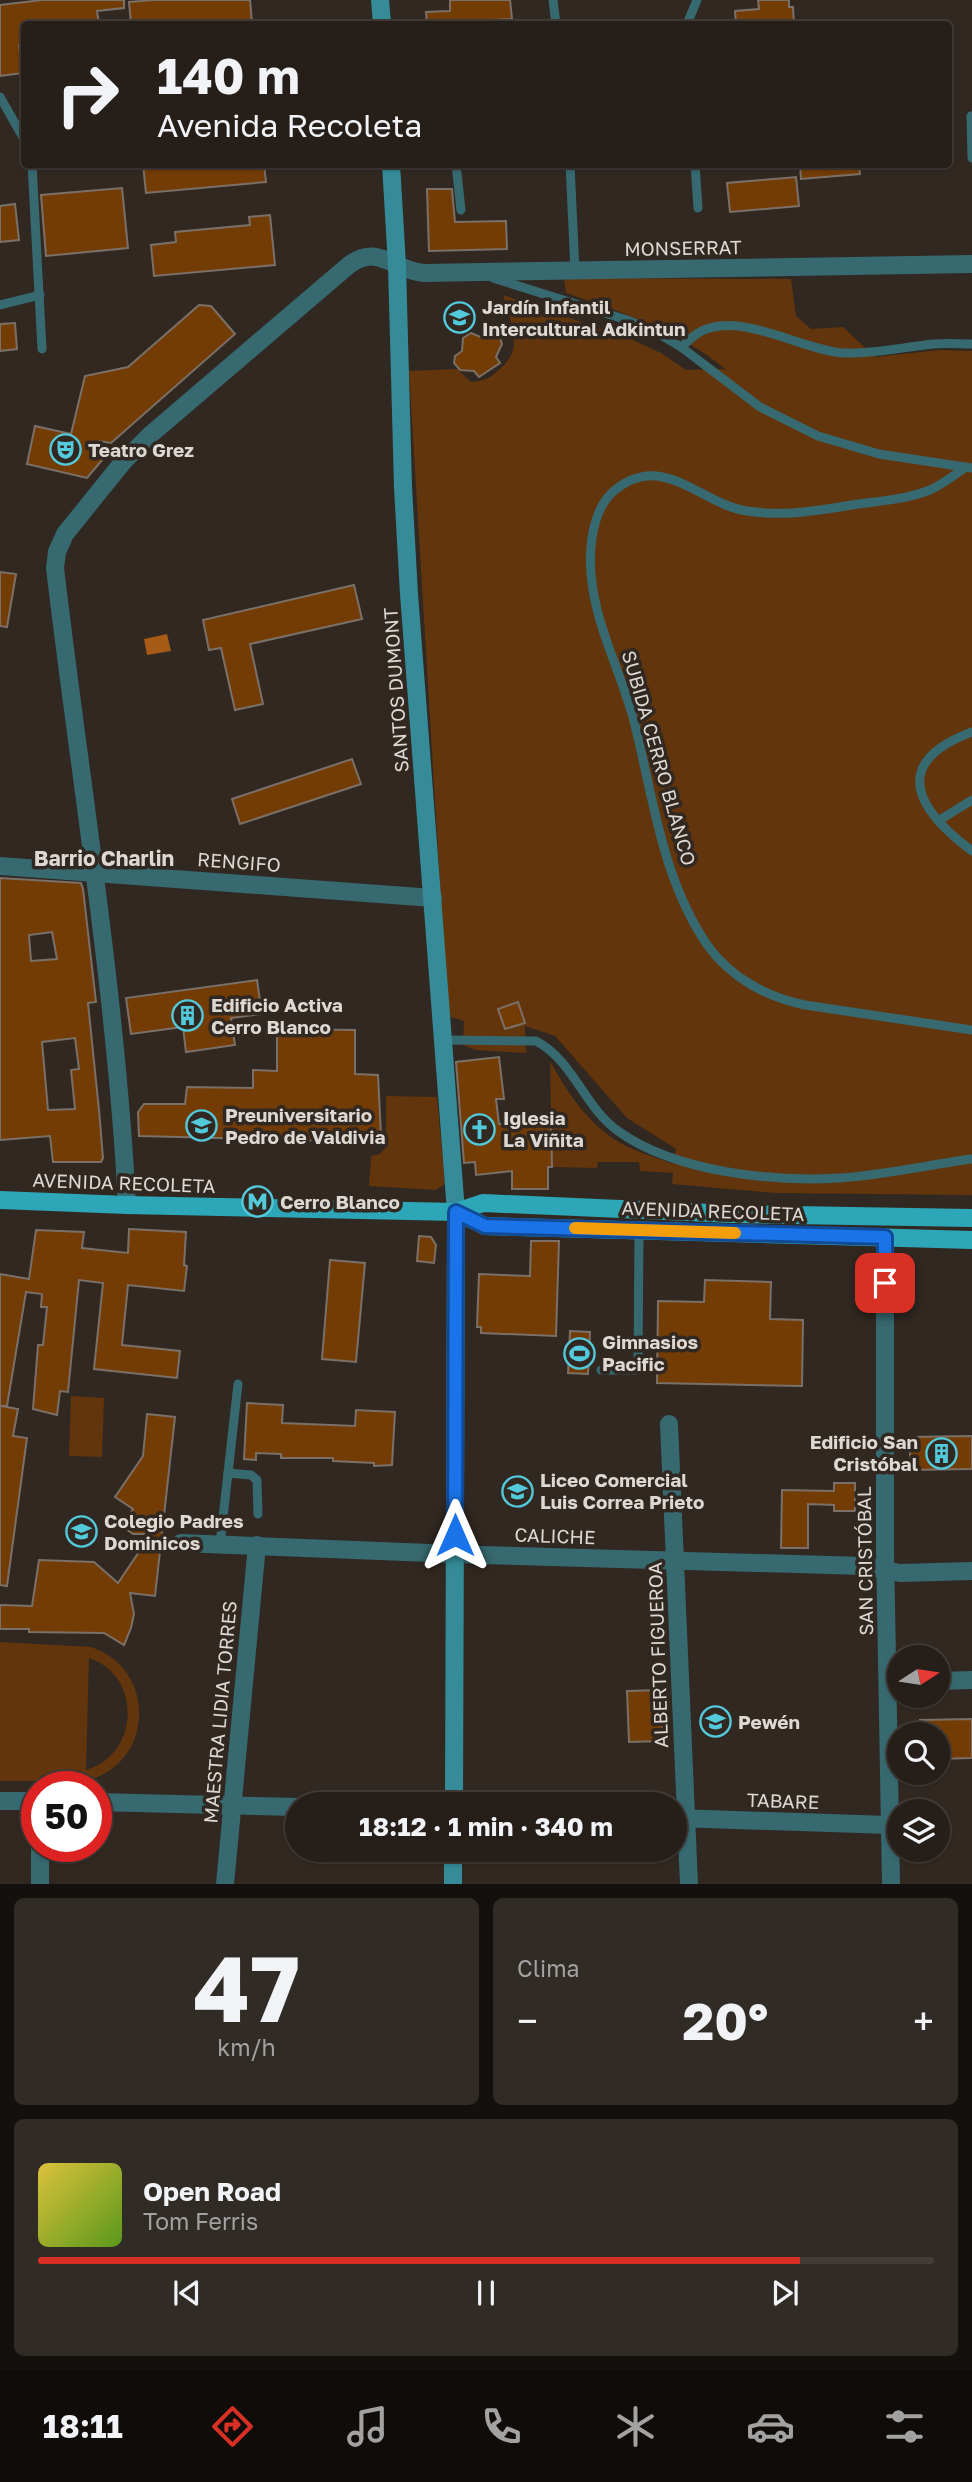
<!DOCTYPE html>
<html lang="es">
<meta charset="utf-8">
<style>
body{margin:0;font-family:"Golos Text",sans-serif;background:#312b26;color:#f1f3f6;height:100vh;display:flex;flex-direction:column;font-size:26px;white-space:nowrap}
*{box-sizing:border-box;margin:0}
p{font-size:23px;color:#a3a2a2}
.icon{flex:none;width:38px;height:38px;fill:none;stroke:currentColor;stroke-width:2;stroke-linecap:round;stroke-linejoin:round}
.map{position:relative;height:1884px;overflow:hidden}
.sheet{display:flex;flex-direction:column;gap:14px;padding:14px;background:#14100e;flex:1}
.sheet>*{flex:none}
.hud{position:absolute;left:21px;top:21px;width:931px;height:147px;border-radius:7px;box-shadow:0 2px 5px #0004,0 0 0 2px #423c38;background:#251e19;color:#f1f3f6;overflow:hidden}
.needle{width:46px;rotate:78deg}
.buttons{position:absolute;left:887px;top:1645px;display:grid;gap:14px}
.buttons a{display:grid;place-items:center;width:63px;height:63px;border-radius:50%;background:#251e19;box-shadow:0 2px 5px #0004,0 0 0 2px #423c38;font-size:35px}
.speed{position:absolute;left:21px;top:1771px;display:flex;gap:14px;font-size:35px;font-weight:700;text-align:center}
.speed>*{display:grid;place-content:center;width:91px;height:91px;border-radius:50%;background:#251e19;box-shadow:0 2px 5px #0004,0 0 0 2px #423c38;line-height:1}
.speed .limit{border:10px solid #d22;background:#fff;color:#111}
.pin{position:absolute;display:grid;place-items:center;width:60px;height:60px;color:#fff;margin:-30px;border-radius:14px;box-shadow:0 4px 10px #0006}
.me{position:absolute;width:77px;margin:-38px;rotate:0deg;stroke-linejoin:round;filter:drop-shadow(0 0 5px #0008)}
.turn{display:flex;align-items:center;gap:24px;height:147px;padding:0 21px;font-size:32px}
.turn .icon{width:91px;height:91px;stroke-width:2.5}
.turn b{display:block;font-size:49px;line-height:60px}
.big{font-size:52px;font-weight:700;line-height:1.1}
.sheet .card{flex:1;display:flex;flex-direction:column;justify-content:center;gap:10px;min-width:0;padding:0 24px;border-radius:10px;background:#312b26}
.sheet .dial{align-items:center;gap:0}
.dial b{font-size:91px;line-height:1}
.song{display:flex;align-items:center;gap:21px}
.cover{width:84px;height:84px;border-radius:10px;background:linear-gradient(135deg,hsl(50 70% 55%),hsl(90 70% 35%))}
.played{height:7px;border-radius:4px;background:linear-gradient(90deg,#d93025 85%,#423c38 85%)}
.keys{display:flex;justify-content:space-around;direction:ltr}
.heat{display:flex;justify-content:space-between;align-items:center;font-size:38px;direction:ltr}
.sheet .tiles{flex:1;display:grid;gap:14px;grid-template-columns:1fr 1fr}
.card:last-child{grid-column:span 2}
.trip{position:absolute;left:285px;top:1792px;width:402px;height:70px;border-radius:35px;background:#251e19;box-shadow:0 2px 5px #0004,0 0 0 2px #423c38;font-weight:700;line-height:70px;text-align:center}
.dock{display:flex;height:112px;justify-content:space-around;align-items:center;background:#0f0c0a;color:#a3a2a2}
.dock .icon{width:49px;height:49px}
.dock .selected{color:#d93025}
.dock b{font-size:32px;color:#f1f3f6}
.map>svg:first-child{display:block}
.green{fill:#62350d;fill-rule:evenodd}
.water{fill:#a55b16}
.building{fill:#743c05;stroke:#7b7068;stroke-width:2;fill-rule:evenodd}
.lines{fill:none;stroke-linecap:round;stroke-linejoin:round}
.lane{stroke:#376971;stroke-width:9}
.street{stroke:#376971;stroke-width:18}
.secondary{stroke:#358c98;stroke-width:18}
.primary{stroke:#2da7b7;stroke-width:18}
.route-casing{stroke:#114b97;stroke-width:18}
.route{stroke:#1a73e8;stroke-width:12}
.slow{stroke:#f59e0b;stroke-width:12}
.labels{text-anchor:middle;stroke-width:7;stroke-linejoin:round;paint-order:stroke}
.street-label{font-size:19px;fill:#ded8d3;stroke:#312821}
.poi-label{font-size:19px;font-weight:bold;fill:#ded8d3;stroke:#312821;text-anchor:start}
.neighbourhood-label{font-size:21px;font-weight:bold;fill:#ded8d3;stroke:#312821}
</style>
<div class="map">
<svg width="972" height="1884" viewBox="0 0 972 1884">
<rect width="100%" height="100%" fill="#312821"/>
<!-- green -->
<g class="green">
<path d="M564,278L791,279L796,316L811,329L843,327L875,357L939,350L972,351V1195L776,1193L672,1184L673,1173L640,1171L639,1162H598L597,1168L552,1167L550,1061C567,1092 586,1121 617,1141C633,1151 655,1157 673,1164L676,1149L627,1118L555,1036L525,1026L526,1053L476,1050L463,1045L464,1021L448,1016L409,371L457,369L471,382C487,380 489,379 501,368C525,347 510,322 503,295L633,340L661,353L686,370L725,369C680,331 621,312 566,293Z"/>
<path d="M386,1096L437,1097L445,1184L436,1190L369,1186L371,1156L380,1154L386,1147Z"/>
<path d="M71,1396L104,1398L102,1457L69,1456Z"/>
<path d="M0,1642L91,1647C157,1669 155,1762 87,1781H0ZM89,1658C142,1675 140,1755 86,1770Z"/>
</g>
<!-- water -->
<path class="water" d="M167,634L171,651L147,655L144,639Z"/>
<!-- building -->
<g class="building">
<path d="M42,0H124V8L97,11L99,24H24V44L19,45L23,73L0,76V5Z"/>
<path d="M153,0H250L252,22L131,24L129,2Z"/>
<path d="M450,0H510L512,19L427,24L426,12L450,11Z"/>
<path d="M758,0H789V7H793L794,24H736L735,11L759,9Z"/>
<path d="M143,164H264L266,182L146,193Z"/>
<path d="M800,164H859L860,174L801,179Z"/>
<path d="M796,177L799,206L730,212L727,183Z"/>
<path d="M122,188L128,248L46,256L41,195Z"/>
<path d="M427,189H452L455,222L506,221L507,249L429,251Z"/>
<path d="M15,204L19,240L0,242V206Z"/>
<path d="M270,215L275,265L154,276L151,245L176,242L175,232L250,225L249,217Z"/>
<path d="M199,305L211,306L235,334L111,443L99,441L103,459L87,478L27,464L35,426L71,434L85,376L128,367Z"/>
<path d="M15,323L17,349L0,351V324Z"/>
<path d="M471,333L483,338L494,335L500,338L502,344L496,357L500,363L479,377L474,371L460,370L454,363L455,356L462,351L463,338Z"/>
<path d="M0,572L16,574L7,627L0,626Z"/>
<path d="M354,585L362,619L250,644L263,704L235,710L221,648L209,650L203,620Z"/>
<path d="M352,759L361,784L240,824L232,799Z"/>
<path d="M0,878L81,883L83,889L96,1002L88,1003L99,1110L103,1158L101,1162H53L50,1136L0,1140ZM52,932L57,959L31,961L29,935ZM75,1038L79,1069L71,1070L75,1109L48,1110L42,1042Z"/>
<path d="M257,980L262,1014L231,1018L235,1045L186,1052L183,1027L131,1034L126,998Z"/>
<path d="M518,1002L525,1023L505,1029L498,1009Z"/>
<path d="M277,1029L355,1030V1074L378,1075L381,1135L374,1142L139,1136L138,1112L144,1104H185L187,1087L253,1088V1070L277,1071Z"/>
<path d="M499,1057L504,1099H496L499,1124H551L552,1167H548V1189H512V1171L476,1175L475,1162L464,1163L456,1062Z"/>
<path d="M129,1229L186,1232L184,1265L187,1266L184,1291L128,1285L122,1345L180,1351L177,1378L94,1369L103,1283L79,1280L68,1392L60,1391L57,1415L33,1409L38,1345H43L47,1307H41L42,1294L26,1292L7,1406H1L18,1409L13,1436L27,1438L7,1586L0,1585V1274L29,1279L36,1230L84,1232L82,1248L128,1253Z"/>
<path d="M419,1236L431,1237L436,1245L434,1263L417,1261Z"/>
<path d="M531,1241H559L556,1336L481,1333V1327H477L479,1274L530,1276Z"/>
<path d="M330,1260L365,1263L356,1362L322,1359Z"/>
<path d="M705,1280L771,1282L770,1319L803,1320L802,1386L657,1383L658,1301L704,1302Z"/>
<path d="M570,1331L590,1332L588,1374L568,1373Z"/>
<path d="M247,1403L283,1405L282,1423L355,1426L356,1410L395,1412L392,1465L374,1466V1463L333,1461V1458H281V1454L256,1453V1460L244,1459Z"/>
<path d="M147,1414L175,1417L155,1596L130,1593L134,1614L131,1628L124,1645L104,1633L29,1632V1629H0V1605L32,1606L39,1560L94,1562L118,1583L151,1534H133L122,1526L133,1509L115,1497L143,1456Z"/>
<path d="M972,1436V1469L910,1470V1437Z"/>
<path d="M834,1483H855V1511H834V1505L808,1504V1548H781L782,1490L834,1491Z"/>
<path d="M661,1690L663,1741L629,1742L627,1691Z"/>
<path d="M972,1719V1758L938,1759V1734H920V1720Z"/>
</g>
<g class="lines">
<!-- lane -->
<g class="lane">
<path d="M553,0L556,24"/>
<path d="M687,24L697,0"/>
<path d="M0,97L24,139"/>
<path d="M971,116L972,158"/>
<path d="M32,164L42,349"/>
<path d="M456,164L461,210"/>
<path d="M570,164L575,271"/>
<path d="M695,164L698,208"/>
<path d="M493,278L627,320L654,331L681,347L760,407L818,436L879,454L972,468"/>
<path d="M0,305L40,295"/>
<path d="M681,347C686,343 692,337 698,333C738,309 800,350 844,353C874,354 904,347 934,344C947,343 960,344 972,344"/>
<path d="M966,467C954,475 943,484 930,490C907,499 882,501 858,504C821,510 785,517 747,511C700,504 664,451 615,490C592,509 589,547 591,574C595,625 621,672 634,721C653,796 662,880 708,946C731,978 767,997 805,1005L972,1030"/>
<path d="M972,732C889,763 917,810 972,851"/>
<path d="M938,821L972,800"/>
<path d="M443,1040L536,1041C574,1061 584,1107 618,1131C675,1172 771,1182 840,1178C884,1175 928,1165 972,1159"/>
<path d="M601,1370H635L638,1366L639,1230"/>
<path d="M228,1473L251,1475L257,1480L258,1514"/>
<path d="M220,1544L238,1384"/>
</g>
<!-- street -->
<g class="street">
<path d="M0,866L433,898"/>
<path d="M127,1205C116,992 80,780 55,568L57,552L65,534L123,462L150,435L349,265C379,243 394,271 424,273L972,264"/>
<path d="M885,1237V1549L891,1884"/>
<path d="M669,1424L689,1884"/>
<path d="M181,1543L480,1555L863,1566L900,1573L972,1571"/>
<path d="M938,1681L972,1680"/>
<path d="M0,1801H37"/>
<path d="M96,1802L298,1807"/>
<path d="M676,1818L889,1825"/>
<path d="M40,1884V1846"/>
<path d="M225,1884L257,1545"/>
</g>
<!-- secondary -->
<g class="secondary">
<path d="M380,0L382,24"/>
<path d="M391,164L397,265L403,487L409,594L456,1212L454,1804"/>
<path d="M453,1884V1850"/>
</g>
<!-- primary -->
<g class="primary">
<path d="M0,1200L127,1205L456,1212L483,1203L733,1214L972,1218"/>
<path d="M456,1212L485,1226L972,1240"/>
</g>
</g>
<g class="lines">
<defs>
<path id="route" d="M455,1535L456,1212L485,1226L885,1237V1283"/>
</defs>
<!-- route casing -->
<use href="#route" class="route-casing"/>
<!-- route -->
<use href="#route" class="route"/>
<!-- slow -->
<path class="slow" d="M575,1228L735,1233"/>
</g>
<!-- icons -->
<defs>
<symbol id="school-ring" viewBox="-11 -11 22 22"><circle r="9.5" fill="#312821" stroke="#53cadc" stroke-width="1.5"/><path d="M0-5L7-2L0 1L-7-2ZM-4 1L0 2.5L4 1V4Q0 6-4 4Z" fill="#53cadc"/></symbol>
<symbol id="theatre-ring" viewBox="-11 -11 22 22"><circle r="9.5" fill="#312821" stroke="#53cadc" stroke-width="1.5"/><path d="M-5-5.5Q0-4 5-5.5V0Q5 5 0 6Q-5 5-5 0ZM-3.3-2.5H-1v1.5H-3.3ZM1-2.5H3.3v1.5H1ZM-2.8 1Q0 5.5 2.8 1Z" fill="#53cadc"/></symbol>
<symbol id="building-ring" viewBox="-11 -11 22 22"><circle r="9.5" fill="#312821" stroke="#53cadc" stroke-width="1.5"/><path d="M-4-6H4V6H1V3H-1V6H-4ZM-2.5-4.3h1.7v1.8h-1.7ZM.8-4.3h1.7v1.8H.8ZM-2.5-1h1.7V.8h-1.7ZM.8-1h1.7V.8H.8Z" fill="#53cadc"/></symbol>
<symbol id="church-ring" viewBox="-11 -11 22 22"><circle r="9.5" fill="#312821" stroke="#53cadc" stroke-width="1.5"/><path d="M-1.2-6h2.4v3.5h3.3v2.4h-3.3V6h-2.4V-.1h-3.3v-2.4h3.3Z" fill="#53cadc"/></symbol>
<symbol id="metro-ring" viewBox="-11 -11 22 22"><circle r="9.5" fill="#312821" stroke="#53cadc" stroke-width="1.5"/><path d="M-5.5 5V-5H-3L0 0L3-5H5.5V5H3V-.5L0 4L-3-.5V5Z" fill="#53cadc"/></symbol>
<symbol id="stadium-ring" viewBox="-11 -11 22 22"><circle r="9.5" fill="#312821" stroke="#53cadc" stroke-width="1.5"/><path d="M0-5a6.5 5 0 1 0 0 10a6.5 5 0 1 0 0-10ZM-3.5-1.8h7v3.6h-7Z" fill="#53cadc"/></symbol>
</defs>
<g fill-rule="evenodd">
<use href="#school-ring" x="442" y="300" width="35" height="35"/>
<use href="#theatre-ring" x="48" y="432" width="35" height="35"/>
<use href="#building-ring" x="170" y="998" width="35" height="35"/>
<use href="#school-ring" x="184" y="1108" width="35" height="35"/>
<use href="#church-ring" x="462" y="1112" width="35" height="35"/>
<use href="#metro-ring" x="240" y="1184" width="35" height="35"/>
<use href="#stadium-ring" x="562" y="1336" width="35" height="35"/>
<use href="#building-ring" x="924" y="1436" width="35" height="35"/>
<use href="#school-ring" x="500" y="1474" width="35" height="35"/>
<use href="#school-ring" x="64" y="1514" width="35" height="35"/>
<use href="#school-ring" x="698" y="1704" width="35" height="35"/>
</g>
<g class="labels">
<!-- street labels -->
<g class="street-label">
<text transform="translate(683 248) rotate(-1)" y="7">MONSERRAT</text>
<text transform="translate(396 690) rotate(-94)" y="7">SANTOS DUMONT</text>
<text transform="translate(659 758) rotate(74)" y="7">SUBIDA CERRO BLANCO</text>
<text transform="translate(239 862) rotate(4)" y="7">RENGIFO</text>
<text transform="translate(124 1183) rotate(2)" y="7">AVENIDA RECOLETA</text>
<text transform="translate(713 1211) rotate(2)" y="7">AVENIDA RECOLETA</text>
<text transform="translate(555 1536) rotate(2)" y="7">CALICHE</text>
<text transform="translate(865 1561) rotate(-91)" y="7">SAN CRISTÓBAL</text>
<text transform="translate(658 1655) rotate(-92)" y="7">ALBERTO FIGUEROA</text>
<text transform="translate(220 1712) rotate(-85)" y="7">MAESTRA LIDIA TORRES</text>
<text transform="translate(783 1801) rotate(2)" y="7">TABARE</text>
</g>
<!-- poi labels -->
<g class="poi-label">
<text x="482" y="314">Jardín Infantil<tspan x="482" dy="22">Intercultural Adkintun</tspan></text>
<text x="88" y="457">Teatro Grez</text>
<text x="211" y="1012">Edificio Activa<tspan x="211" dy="22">Cerro Blanco</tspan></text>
<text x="225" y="1122">Preuniversitario<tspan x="225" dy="22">Pedro de Valdivia</tspan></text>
<text x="503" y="1125">Iglesia<tspan x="503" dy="22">La Viñita</tspan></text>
<text x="280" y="1209">Cerro Blanco</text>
<text x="602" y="1349">Gimnasios<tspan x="602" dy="22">Pacific</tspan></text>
<text x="918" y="1449" text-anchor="end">Edificio San<tspan x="918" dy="22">Cristóbal</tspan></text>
<text x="540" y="1487">Liceo Comercial<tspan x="540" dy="22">Luis Correa Prieto</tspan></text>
<text x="104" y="1528">Colegio Padres<tspan x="104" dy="22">Dominicos</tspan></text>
<text x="738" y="1729">Pewén</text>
</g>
<!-- neighbourhood labels -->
<g class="neighbourhood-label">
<text x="104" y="866">Barrio Charlin</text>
</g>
</g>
</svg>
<div class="buttons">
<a><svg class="needle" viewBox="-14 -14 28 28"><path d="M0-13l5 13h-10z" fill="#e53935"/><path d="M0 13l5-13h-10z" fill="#a3a2a2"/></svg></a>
<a><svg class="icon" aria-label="search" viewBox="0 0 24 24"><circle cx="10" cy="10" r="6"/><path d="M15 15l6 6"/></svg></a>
<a><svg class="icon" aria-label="layers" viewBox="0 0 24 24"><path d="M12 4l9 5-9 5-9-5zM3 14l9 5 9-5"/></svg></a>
</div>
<div class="speed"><div class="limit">50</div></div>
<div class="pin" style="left:885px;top:1283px;background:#d93025"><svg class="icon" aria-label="arrive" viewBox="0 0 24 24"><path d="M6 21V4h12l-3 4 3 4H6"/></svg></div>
<svg class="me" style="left:455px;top:1535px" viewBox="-20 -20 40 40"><path d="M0-17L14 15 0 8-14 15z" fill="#1a73e8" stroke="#fff" stroke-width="4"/></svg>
<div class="trip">18:12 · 1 min · 340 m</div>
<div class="hud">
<div class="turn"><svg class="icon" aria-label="right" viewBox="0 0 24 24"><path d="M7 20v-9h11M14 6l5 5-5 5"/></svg><div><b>140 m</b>Avenida Recoleta</div></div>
</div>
</div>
<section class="sheet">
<div class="tiles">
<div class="card dial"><b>47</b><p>km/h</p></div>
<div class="card"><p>Clima</p>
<div class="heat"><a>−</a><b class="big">20°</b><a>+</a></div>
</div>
<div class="card">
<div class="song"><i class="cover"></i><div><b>Open Road</b><p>Tom Ferris</p></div></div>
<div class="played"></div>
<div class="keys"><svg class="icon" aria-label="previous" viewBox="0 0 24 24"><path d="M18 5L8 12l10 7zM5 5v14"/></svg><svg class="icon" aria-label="pause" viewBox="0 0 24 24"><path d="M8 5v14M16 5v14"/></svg><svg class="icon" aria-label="next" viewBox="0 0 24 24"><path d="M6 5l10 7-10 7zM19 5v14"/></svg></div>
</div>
</div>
</section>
<nav class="dock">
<b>18:11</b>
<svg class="icon selected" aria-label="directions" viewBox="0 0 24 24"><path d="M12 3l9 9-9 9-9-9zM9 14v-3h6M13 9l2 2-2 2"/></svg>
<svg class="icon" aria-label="music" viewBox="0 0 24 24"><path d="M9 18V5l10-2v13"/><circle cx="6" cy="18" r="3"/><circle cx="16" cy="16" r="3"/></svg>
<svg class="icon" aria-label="phone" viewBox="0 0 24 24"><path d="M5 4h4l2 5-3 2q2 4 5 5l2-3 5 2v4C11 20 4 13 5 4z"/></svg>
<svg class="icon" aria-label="climate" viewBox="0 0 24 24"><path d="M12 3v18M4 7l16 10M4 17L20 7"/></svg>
<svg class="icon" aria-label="car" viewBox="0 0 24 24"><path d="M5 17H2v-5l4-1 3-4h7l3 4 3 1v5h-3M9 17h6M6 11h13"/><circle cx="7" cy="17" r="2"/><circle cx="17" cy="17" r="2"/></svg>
<svg class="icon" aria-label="filters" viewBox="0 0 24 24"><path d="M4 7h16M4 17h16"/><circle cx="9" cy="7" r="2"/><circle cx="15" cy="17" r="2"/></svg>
</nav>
